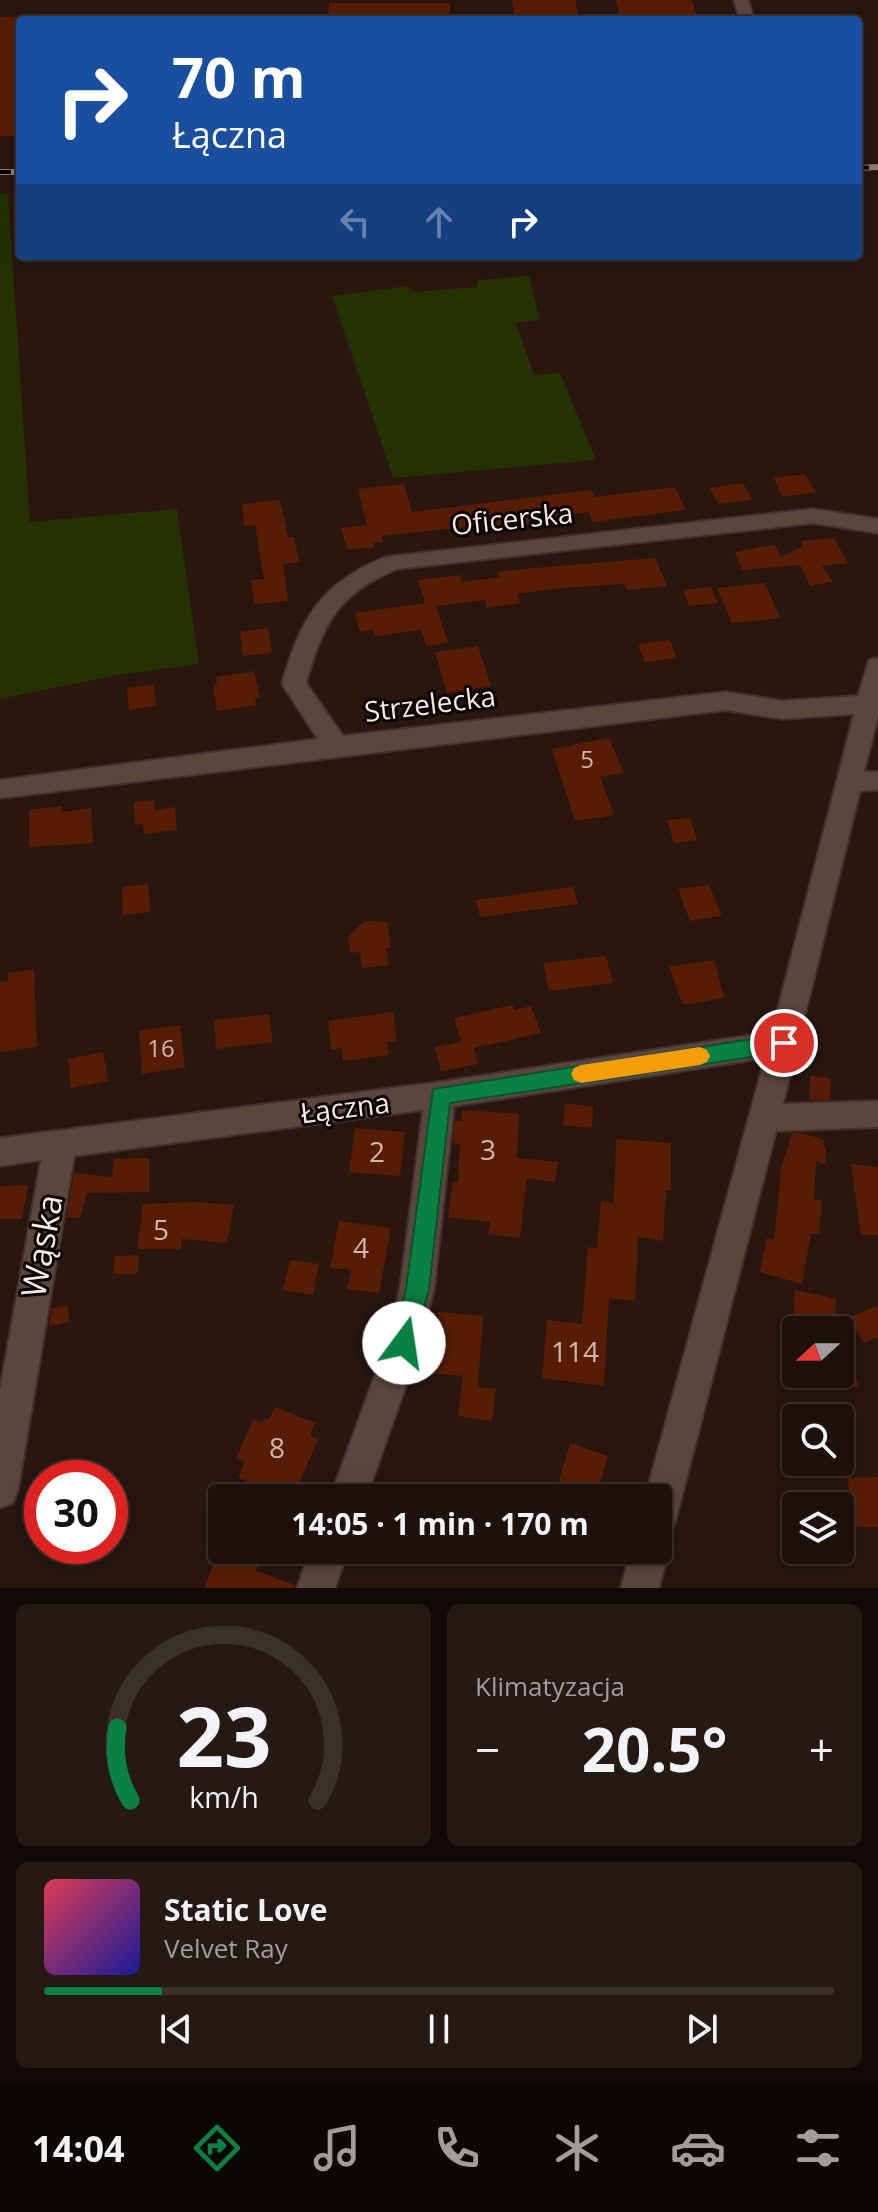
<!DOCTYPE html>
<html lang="pl">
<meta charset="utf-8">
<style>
body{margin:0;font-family:"Open Sans",sans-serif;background:#261914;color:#f1f3f6;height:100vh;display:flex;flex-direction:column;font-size:30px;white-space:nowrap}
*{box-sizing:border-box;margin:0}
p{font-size:26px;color:#a19d9d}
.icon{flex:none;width:44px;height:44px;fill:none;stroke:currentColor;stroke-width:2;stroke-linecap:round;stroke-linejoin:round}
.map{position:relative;height:1588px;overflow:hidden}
.details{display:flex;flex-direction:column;gap:16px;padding:16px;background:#100906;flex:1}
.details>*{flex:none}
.banner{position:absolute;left:16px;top:16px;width:846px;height:244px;border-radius:8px;box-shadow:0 4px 20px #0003,0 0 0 2px #3c302c;background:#1a4fa0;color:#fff;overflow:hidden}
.needle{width:52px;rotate:249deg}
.fabs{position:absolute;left:782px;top:1316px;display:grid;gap:16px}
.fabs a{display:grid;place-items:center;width:72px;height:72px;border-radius:8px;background:#1e100b;box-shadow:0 4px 20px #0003,0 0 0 2px #3c302c;font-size:40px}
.speed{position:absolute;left:24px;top:1460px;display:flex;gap:16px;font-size:40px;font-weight:700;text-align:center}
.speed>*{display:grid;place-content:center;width:104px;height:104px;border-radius:50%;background:#1e100b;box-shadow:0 4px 20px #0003,0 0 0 2px #3c302c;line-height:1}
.speed .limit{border:12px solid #d22;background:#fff;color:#111}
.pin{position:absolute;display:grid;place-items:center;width:68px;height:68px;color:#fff;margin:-34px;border:4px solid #fff;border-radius:50%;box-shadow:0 2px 8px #0007}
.me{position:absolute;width:88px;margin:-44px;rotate:14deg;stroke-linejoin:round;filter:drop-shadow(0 0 6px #0008)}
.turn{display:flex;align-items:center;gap:28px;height:168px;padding:0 24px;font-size:36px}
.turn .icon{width:104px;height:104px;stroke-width:2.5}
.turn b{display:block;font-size:56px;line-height:68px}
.lanes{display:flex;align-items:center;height:76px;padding:0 24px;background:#0003;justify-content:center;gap:40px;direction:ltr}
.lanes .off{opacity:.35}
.big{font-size:60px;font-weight:700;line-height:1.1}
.details .card{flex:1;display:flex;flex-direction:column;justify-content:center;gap:12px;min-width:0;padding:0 28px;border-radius:12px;background:#261914}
.details .dial{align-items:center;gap:0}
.dial svg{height:208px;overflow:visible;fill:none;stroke:#3c302c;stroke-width:7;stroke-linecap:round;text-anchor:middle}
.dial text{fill:#f1f3f6;stroke:none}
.song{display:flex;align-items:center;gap:24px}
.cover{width:96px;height:96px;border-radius:12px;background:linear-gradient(135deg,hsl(350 70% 55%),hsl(240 70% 35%))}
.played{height:8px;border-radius:4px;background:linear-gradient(90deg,#0b8043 15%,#3c302c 15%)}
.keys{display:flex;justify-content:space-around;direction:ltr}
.heat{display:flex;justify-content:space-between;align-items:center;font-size:44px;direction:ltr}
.details .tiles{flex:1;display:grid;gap:16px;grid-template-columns:1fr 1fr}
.card:last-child{grid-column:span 2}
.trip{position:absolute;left:208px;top:1484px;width:464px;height:80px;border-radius:8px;background:#1e100b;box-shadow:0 4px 20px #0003,0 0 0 2px #3c302c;font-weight:700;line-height:80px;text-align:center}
.tabs{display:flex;height:128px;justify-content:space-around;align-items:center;background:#0c0604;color:#a19d9d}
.tabs .icon{width:56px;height:56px}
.tabs .active{color:#0b8043}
.tabs b{font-size:36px;color:#f1f3f6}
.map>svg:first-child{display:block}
.green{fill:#253100}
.building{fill:#571d04}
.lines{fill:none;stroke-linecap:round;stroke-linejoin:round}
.minor-casing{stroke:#3e312f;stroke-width:4}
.minor{fill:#5b463e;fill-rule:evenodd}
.rail-casing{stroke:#8c7c76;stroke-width:6}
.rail{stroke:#0b0403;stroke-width:4;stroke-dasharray:11;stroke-linecap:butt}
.route{fill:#0b8043;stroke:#07532c;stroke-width:2}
.slow{fill:#f59e0b}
.labels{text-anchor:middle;stroke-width:6;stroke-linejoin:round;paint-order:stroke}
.number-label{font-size:24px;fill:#d0b7ad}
.street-label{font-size:28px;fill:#f8eae5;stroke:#0b0403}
.near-number-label{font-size:28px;fill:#d0b7ad}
.near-street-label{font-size:34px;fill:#f8eae5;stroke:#0b0403}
</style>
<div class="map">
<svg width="878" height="1588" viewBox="0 0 878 1588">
<rect width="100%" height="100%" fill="#28160f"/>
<!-- green -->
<g class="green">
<path d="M0,194H8L30,522L177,509L199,664L117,675L0,699Z"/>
<path d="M529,276L540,320L516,323L534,375L560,373L596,460L393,478L332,296L407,286L413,292L478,287L477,280Z"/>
</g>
<!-- building -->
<g class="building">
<path d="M512,0H575L580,20H515Z"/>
<path d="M616,0H692L698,20H620Z"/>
<path d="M329,3H450V20H328Z"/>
<rect x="0" y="17" width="20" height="119"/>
<path d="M805,474L816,492L782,497L774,478Z"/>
<path d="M743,483L752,500L719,504L709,488Z"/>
<path d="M404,484L412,512L592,490L594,497L675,487L686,510L592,522L589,512L550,517L552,522L478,530L464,527L382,536L383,542L373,543L374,548L347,549L341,528L367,525L358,489Z"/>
<path d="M280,500L288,537H294L299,562L283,564L288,601L254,604L251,580L264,579L255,525L244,526L242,504Z"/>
<path d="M834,538L848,563L822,566L833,582L810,586L800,565L742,570L735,552L774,545L781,557L803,546L802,541Z"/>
<path d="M655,558L667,586L627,590L624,584L560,588L517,594L520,603L487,608L485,600L436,606L448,643L426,646L421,630L375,636L373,630L360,632L355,613L425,603L418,580L460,575L462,582L500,577L497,572L523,569Z"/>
<path d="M765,583L780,618L732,623L717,588Z"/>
<path d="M711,587L718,603L689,606L683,590Z"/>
<path d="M268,628L272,653L243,656L240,632Z"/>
<path d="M670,640L677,658L645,662L638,644Z"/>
<path d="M478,646L491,686L447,693L435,652Z"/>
<path d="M254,671L260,697L255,698L256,705L217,711L213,685L217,684L216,677Z"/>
<path d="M154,685L156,706L129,710L127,688Z"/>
<path d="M609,738L624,773L600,777L614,815L575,821L552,749Z"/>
<path d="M154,800L155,810L175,807L177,830L144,834L143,824L135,825L134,802Z"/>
<path d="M62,806V812L91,808L93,843L29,847V810Z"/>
<path d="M690,818L697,840L674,843L667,820Z"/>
<path d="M148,884L150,912L123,915L122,887Z"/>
<path d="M709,885L722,916L690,921L678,889Z"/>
<path d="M573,887L578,904L480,917L476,900Z"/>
<path d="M370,921L387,922L391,948L386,949L389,965L362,968L360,952L351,953L348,937L363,922Z"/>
<path d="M606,956L613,983L549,991L543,963Z"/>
<path d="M714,960L724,998L683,1005L669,967Z"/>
<path d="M34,969L37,1047L0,1052V982L8,981V973Z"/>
<path d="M512,1005L515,1010L531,1006L541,1033L474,1048L478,1064L441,1071L435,1047L461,1042L454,1018Z"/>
<path d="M393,1012L397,1041L387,1042L389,1055L343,1061L342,1048L331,1050L328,1021Z"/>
<path d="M269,1014L273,1042L216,1049L214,1020Z"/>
<path d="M180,1025L185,1067L142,1074L139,1031Z"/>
<path d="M103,1052L108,1081L71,1088L68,1059Z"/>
<path d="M810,1075L831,1079L830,1100H809Z"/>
<path d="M565,1103L593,1107L592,1128L563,1125Z"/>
<path d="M462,1110L519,1114L517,1158L558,1162L555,1182L527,1178L520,1238L488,1234L490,1222L448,1217L453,1182H458L460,1145L453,1144L455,1121H462Z"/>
<path d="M355,1128L405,1132L400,1176L349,1172Z"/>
<path d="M792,1133H803L824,1140L823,1146L826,1147L825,1164L816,1161L814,1199L822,1200L819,1234H811L802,1284L760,1272L767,1238L774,1240L781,1169Z"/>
<path d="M616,1139L671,1143V1190H666L663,1241L638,1237L635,1301L609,1298L604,1386L542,1378L547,1320L582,1324L588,1247L597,1248L601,1201L614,1203Z"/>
<path d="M149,1158V1192L87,1193L80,1218L67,1217L74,1173L112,1177L114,1159Z"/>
<path d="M851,1164L878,1167V1235H861Z"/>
<path d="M28,1185L22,1219H0V1186Z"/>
<path d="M196,1202L234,1205L227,1243L181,1239V1249H137L143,1204Z"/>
<path d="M339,1221L391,1228L379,1293L347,1289L351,1270L330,1268Z"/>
<path d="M139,1255L137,1274H113L115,1256Z"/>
<path d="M290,1260L319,1264L313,1295L283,1290Z"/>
<path d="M795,1290L836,1299L835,1324L878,1305V1337L864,1343L856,1330H792Z"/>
<path d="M68,1305L69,1322L49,1326L52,1308Z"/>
<path d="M438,1312L483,1316L478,1387L496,1389L492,1421L458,1416L463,1376L432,1373Z"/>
<path d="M849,1335L858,1387H840V1336Z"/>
<path d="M275,1407L315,1423L310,1436L318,1439L293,1498L238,1478L245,1462L236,1458L253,1420L262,1423L264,1419L269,1420Z"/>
<path d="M570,1443L608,1456L596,1498H585L557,1488Z"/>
<path d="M878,1477V1527H856L847,1478Z"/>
<path d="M228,1550H264L256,1571L295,1585L294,1588H204L217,1556L225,1559Z"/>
</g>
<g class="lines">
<defs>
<g id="minor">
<path d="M734,0H748L754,20H740Z"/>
<path d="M813,509L878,519V533L813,523L397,569C337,594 323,624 306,683L343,736L726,692L782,701L858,696L869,660L878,658V716L864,772H878V790L860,791L783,1104L878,1101V1127L776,1131L676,1519L671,1532L661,1536L669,1550L659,1588H621L631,1550H658V1498H645L765,1058L454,1106L434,1289L421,1343L366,1498H330L387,1343L400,1289L423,1110L74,1156L18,1490L13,1503L0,1508V1390L41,1160L0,1166V1138L440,1082L772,1032L854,714L782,719L726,710L0,798V780L318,739L282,684C301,618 320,584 385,557Z"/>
<path d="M310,1550H348L335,1588H297Z"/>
</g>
</defs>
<!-- minor casing -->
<use href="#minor" class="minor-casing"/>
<!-- minor -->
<use href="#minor" class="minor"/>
<defs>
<g id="rail">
<path d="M858,168L878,167"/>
<path d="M0,172H20"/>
</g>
</defs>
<!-- rail casing -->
<use href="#rail" class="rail-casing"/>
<!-- rail -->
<use href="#rail" class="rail"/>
</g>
<!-- route -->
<path class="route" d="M784,1034L791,1037L794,1043L791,1049L784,1052L450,1103L429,1289L412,1351L404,1355L395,1351L392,1343L406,1289L433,1089Z"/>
<!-- slow -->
<path class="slow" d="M700,1047L707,1050L710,1056L707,1062L700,1065L581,1083L574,1080L571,1074L574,1068L581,1065Z"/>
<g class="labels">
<!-- number labels -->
<g class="number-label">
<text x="587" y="768">5</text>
<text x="161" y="1057">16</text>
</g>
<!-- street labels -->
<g class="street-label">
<text transform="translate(512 519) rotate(-6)" y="10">Oficerska</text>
<text transform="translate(430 704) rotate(-7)" y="10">Strzelecka</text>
<text transform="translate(345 1108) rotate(-7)" y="10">Łączna</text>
</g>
<!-- near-number labels -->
<g class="near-number-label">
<text x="488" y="1160">3</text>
<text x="377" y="1162">2</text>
<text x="161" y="1240">5</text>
<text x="361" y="1258">4</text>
<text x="575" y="1362">114</text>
<text x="277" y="1458">8</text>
</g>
<!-- near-street labels -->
<g class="near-street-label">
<text transform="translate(42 1246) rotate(-80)" y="12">Wąska</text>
</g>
</g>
</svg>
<div class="fabs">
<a><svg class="needle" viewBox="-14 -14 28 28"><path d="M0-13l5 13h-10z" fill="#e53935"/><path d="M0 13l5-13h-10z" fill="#a19d9d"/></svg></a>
<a><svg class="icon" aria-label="search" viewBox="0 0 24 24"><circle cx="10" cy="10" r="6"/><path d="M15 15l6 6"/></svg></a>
<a><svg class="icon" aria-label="layers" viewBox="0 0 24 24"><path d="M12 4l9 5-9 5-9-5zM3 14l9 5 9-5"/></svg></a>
</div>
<div class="speed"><div class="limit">30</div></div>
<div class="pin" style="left:784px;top:1043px;background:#d93025"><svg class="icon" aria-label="arrive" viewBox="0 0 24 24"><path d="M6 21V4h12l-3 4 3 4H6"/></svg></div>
<svg class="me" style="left:404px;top:1343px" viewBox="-20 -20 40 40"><circle r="19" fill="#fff"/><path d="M0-13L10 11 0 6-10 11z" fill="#0b8043"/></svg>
<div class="trip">14:05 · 1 min · 170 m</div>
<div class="banner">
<div class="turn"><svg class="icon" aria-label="right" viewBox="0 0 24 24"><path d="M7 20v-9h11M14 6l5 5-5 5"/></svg><div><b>70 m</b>Łączna</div></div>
<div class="lanes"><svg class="icon off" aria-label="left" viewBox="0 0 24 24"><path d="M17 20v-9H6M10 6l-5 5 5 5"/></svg><svg class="icon off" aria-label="ahead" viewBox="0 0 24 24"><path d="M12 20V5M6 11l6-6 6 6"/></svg><svg class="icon" aria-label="right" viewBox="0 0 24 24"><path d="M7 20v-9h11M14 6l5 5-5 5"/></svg></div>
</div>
</div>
<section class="details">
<div class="tiles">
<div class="card dial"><svg viewBox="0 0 100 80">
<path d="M14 69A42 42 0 1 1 86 69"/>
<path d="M14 69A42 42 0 0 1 9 41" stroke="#0b8043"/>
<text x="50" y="56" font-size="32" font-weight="700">23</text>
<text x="50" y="72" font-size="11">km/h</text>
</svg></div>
<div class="card"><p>Klimatyzacja</p>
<div class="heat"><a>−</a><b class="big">20.5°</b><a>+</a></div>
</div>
<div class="card">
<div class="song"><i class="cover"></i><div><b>Static Love</b><p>Velvet Ray</p></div></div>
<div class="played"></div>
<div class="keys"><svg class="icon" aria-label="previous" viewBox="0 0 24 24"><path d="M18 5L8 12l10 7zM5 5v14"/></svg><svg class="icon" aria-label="pause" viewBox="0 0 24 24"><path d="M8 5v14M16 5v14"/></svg><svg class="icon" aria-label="next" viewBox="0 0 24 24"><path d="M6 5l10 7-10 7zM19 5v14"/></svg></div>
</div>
</div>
</section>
<nav class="tabs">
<b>14:04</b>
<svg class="icon active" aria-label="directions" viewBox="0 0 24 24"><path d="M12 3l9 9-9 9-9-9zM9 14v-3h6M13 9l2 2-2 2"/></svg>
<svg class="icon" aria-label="music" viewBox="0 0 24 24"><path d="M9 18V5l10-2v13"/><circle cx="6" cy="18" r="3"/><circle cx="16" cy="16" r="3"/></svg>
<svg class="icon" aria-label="phone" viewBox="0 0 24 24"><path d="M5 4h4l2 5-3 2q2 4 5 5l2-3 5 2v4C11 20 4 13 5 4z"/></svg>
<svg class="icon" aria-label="climate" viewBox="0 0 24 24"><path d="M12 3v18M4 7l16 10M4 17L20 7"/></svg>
<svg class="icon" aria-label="car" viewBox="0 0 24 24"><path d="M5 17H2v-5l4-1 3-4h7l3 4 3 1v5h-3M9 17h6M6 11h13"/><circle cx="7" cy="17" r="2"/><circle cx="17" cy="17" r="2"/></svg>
<svg class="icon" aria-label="filters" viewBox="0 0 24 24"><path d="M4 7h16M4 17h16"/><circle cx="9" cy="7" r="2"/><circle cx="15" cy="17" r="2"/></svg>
</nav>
